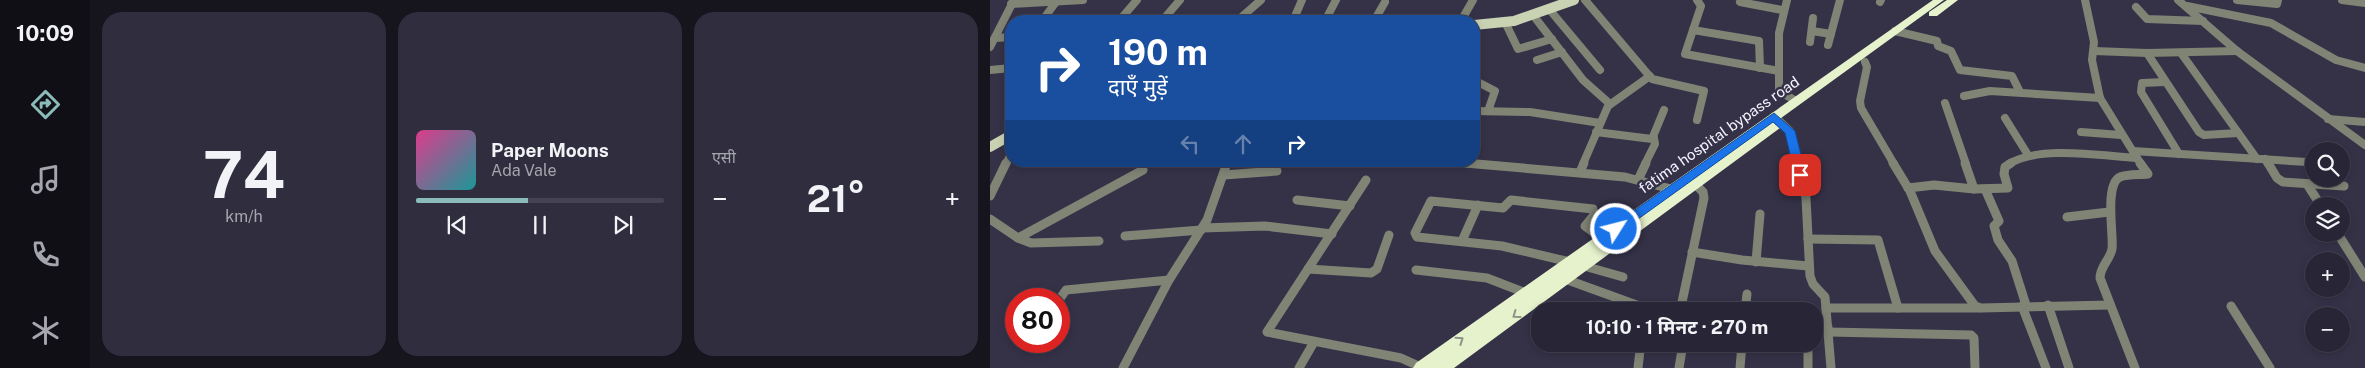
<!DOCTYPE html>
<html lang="hi">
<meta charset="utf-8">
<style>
body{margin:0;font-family:"Public Sans","Noto Sans Devanagari",sans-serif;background:#302e3e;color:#f1f3f6;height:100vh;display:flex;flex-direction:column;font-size:19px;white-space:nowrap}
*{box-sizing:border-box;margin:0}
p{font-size:16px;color:#a5a5ad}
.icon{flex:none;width:28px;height:28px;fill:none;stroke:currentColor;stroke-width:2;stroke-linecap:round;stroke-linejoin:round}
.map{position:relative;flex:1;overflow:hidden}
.panel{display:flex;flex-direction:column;gap:12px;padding:12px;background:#16151e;width:900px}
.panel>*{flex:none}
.hud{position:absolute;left:15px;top:15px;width:475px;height:152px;border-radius:20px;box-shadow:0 2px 8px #0003,0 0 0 1px #444351;background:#1a4fa0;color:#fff;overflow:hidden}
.controls{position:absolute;left:1315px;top:142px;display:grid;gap:10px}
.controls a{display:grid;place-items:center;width:45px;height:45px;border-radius:50%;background:#282636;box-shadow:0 2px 8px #0003,0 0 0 1px #444351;font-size:25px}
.speed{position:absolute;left:15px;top:288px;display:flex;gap:10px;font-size:25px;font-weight:700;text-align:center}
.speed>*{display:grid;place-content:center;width:65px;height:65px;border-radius:50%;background:#282636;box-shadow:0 2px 8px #0003,0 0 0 1px #444351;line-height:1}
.speed .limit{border:8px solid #d22;background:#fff;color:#111}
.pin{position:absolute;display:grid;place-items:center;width:42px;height:42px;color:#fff;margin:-21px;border-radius:10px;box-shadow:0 2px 8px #0006}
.me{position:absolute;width:55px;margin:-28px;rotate:54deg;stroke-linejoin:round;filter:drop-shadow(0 0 4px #0008)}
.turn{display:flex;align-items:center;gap:18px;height:105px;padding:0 20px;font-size:22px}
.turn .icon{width:65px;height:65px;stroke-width:2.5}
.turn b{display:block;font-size:35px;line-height:42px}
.lanes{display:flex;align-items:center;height:48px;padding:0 20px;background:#0003;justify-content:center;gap:25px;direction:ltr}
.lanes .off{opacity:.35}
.big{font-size:38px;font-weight:700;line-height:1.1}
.panel .tile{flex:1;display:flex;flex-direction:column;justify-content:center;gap:8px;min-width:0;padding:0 18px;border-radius:20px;background:#302e3e}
.panel .dial{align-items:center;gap:0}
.dial b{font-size:65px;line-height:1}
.song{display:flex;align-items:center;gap:15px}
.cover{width:60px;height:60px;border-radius:8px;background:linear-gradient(135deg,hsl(330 70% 55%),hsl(180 70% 35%))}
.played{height:5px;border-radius:2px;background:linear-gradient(90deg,#8bbbb9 45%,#444351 45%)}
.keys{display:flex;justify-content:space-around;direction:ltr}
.heat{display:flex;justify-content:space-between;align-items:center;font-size:28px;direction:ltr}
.panel .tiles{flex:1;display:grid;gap:12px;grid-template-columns:repeat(3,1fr)}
.trip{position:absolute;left:541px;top:302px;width:292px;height:50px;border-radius:20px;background:#282636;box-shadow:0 2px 8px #0003,0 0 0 1px #444351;font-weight:700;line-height:50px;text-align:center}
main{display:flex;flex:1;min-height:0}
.tab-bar{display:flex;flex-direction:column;width:90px;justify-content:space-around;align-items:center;background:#100f16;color:#a5a5ad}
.tab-bar .icon{width:35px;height:35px}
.tab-bar .selected{color:#8bbbb9}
.tab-bar b{font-size:22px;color:#f1f3f6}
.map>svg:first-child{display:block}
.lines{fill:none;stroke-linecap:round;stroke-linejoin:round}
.minor-far1{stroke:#808475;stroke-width:8}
.minor{stroke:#808475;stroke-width:9}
.major{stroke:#c9d3b3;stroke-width:10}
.highway{fill:#e6f2cc;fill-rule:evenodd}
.oneway{stroke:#8e928a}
.route{fill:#1a73e8;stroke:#114b97}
.labels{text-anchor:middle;stroke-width:5;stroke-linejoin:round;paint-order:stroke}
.street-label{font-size:15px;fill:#f3f3fe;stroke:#353248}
</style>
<main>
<nav class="tab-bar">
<b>10:09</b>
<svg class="icon selected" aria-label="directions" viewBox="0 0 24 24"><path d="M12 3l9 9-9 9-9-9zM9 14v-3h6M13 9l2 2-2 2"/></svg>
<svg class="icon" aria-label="music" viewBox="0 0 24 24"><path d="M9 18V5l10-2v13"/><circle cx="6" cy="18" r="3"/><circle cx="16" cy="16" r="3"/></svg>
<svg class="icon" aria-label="phone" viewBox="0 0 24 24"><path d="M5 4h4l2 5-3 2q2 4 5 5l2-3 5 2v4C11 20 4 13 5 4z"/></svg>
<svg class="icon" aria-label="climate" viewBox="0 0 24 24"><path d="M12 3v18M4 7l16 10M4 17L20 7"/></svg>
</nav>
<section class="panel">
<div class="tiles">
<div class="tile dial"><b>74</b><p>km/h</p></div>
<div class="tile">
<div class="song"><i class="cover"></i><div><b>Paper Moons</b><p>Ada Vale</p></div></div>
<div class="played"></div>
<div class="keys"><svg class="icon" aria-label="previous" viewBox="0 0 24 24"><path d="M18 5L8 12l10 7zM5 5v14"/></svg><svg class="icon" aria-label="pause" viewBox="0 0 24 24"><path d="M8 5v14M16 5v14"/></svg><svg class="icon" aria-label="next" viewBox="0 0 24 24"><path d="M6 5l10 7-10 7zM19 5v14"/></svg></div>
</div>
<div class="tile"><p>एसी</p>
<div class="heat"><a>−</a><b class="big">21°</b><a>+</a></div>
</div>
</div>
</section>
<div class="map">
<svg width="1375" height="368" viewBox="0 0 1375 368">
<rect width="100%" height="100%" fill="#353248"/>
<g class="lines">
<!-- minor-far1 -->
<g class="minor-far1">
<path d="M595,0L662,79L714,91L707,120"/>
<path d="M707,0L711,6L695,54L789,71"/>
<path d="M752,0L750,2L792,10"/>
<path d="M797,0L789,33V91L806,101"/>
<path d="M1188,0L1247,51L1375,145"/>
<path d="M1247,0L1287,4L1288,0"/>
<path d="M1352,0L1375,3"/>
<path d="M890,2L891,0"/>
<path d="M21,4L93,0"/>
<path d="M1197,6L1281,23L1346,60L1375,68"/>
<path d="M1146,7L1157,19L1213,21"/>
<path d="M559,9L610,70"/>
<path d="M543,15L593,80L620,104"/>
<path d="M52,21L66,2"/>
<path d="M129,21L147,0"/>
<path d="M172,21L190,0"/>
<path d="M247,21L271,0"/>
<path d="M303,21L312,0"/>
<path d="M335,21L346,0"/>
<path d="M384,21L395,2"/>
<path d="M471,21L483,0"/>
<path d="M515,22L528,49L562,39"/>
<path d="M703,30L769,41L770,68"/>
<path d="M822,31L841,34"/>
<path d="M905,31L947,41L948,46L961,51L970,70L1022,76L1030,92"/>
<path d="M5,38L21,37"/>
<path d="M820,42L823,18"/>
<path d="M838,45L850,0"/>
<path d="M0,47L24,0"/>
<path d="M1104,51L1157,53L1247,51"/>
<path d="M1157,53L1209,132L1214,135L1248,133"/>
<path d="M1191,53L1267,159"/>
<path d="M547,60L572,52"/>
<path d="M875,62L877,67L870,101L871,108L904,164"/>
<path d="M0,70L21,68"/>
<path d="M484,80L505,91L498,111"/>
<path d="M1175,82L1152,83L1151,92L1189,154"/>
<path d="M974,96L1000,91L1110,98"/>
<path d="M955,103L976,164"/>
<path d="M484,111L540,112L610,123"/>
<path d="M784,116L800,131L808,164"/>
<path d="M1015,118L1038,155"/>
<path d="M1338,119L1375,122"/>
<path d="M606,132L662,139L674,110"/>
<path d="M1091,132L1131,135"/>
<path d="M19,137L21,146"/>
<path d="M1143,151L1317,162"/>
<path d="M1147,158L1151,164"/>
<path d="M1275,159L1278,164"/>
<path d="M463,162L489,164"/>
<path d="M16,164L21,154"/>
<path d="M237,164L238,161"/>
<path d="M593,164L618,106L660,76"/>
<path d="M655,164L665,144L664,138"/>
<path d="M1019,164C1050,145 1111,156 1147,158L1110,98L1102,60L1104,42L1095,0"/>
</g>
<!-- minor -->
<g class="minor">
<path d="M475,163L635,177L681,189"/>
<path d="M808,163L816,198L820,276L823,284L835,297L841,368"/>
<path d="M903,163L920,191L945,251L985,306L991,308L1120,305"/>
<path d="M1278,163L1287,178L1293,182L1354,186"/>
<path d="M590,172L594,163"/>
<path d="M234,175L287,171"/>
<path d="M376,180L277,332L411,358L431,367"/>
<path d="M648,180L656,163"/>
<path d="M1317,184L1331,206"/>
<path d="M918,188L944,185L984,189L975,163"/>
<path d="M984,189L1018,188L1014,174L1015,167L1021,163"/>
<path d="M995,189L1009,221L1004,226L1008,240L1022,261L1036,305"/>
<path d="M0,196L16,163"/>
<path d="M307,200L360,206"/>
<path d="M1077,217L1119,212"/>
<path d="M0,219L28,238L41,243L109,241"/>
<path d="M212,228L275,226L342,234"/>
<path d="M1348,234L1375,277"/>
<path d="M135,236L211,230"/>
<path d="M28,238L153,170"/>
<path d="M818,239L888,240L908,308"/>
<path d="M472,241L488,205"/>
<path d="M702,252L752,260L818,266"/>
<path d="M580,262L512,246L427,237L425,233L441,201L513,208L521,200L603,209L604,215L595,226L613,239"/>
<path d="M766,262L770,214"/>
<path d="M594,266L633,277"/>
<path d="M318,269L381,273L387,269L399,235"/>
<path d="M426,270L497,278L536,293"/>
<path d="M575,279L652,307"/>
<path d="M69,300L76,290L179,280"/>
<path d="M1058,305L1079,368"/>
<path d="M1032,306L1056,368"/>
<path d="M1241,306L1280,368"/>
<path d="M836,308H989"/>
<path d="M693,311L691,307L714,198L713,192L705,184"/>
<path d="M755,311L757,294"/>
<path d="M825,326L838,327"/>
<path d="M839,332L981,335L984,338L985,368"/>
<path d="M818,344V368"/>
<path d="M133,368L179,280L217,220L237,163"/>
<path d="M309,368L324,342"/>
<path d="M648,368L650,350"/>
<path d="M689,368L693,344"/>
<path d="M750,368L752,344"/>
<path d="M1145,368L1110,278C1110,266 1120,260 1122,249C1124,237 1114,184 1130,177C1138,174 1150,175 1158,174L1150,163"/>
</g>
<!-- major -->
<g class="major">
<path d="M484,25L524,21L584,0"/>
<path d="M0,147L21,135"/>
</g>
<!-- highway -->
<g class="highway">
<path d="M943,0H954L787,121L792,125L790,128L464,368H423L426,363Z"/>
<path d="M957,0H968L947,16H939V12Z"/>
</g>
</g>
<!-- one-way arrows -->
<defs><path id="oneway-chevron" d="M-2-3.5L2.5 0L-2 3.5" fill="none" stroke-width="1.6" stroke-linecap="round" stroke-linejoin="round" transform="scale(1.25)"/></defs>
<g class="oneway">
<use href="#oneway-chevron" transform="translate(526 315) rotate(144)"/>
<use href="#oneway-chevron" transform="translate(470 340) rotate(-35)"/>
</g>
<!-- route -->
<path class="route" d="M784,113L805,131L816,175L814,178L810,179L805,175L795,133L783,122L630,232H622L620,229L622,226Z"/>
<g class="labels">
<!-- street labels -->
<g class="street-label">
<text transform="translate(729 135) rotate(-35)" y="5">fatima hospital bypass road</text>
</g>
</g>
</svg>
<div class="controls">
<a><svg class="icon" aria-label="search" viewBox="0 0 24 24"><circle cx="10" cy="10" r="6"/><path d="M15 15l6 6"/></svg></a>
<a><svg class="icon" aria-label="layers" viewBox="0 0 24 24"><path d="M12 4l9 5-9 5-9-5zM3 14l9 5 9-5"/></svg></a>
<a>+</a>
<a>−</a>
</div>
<div class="speed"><div class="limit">80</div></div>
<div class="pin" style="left:810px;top:175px;background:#d93025"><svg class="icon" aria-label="arrive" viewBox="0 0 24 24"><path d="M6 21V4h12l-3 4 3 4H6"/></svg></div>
<svg class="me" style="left:626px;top:229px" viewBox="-20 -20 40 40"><circle r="17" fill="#1a73e8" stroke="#fff" stroke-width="3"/><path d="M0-11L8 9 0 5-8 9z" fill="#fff"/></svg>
<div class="trip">10:10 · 1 मिनट · 270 m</div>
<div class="hud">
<div class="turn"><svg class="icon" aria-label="right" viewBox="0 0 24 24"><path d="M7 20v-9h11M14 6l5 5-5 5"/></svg><div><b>190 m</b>दाएँ मुड़ें</div></div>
<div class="lanes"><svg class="icon off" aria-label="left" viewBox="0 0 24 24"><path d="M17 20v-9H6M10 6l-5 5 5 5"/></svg><svg class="icon off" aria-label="ahead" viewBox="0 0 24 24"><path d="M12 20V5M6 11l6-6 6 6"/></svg><svg class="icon" aria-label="right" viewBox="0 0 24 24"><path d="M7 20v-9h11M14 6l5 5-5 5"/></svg></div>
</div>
</div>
</main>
